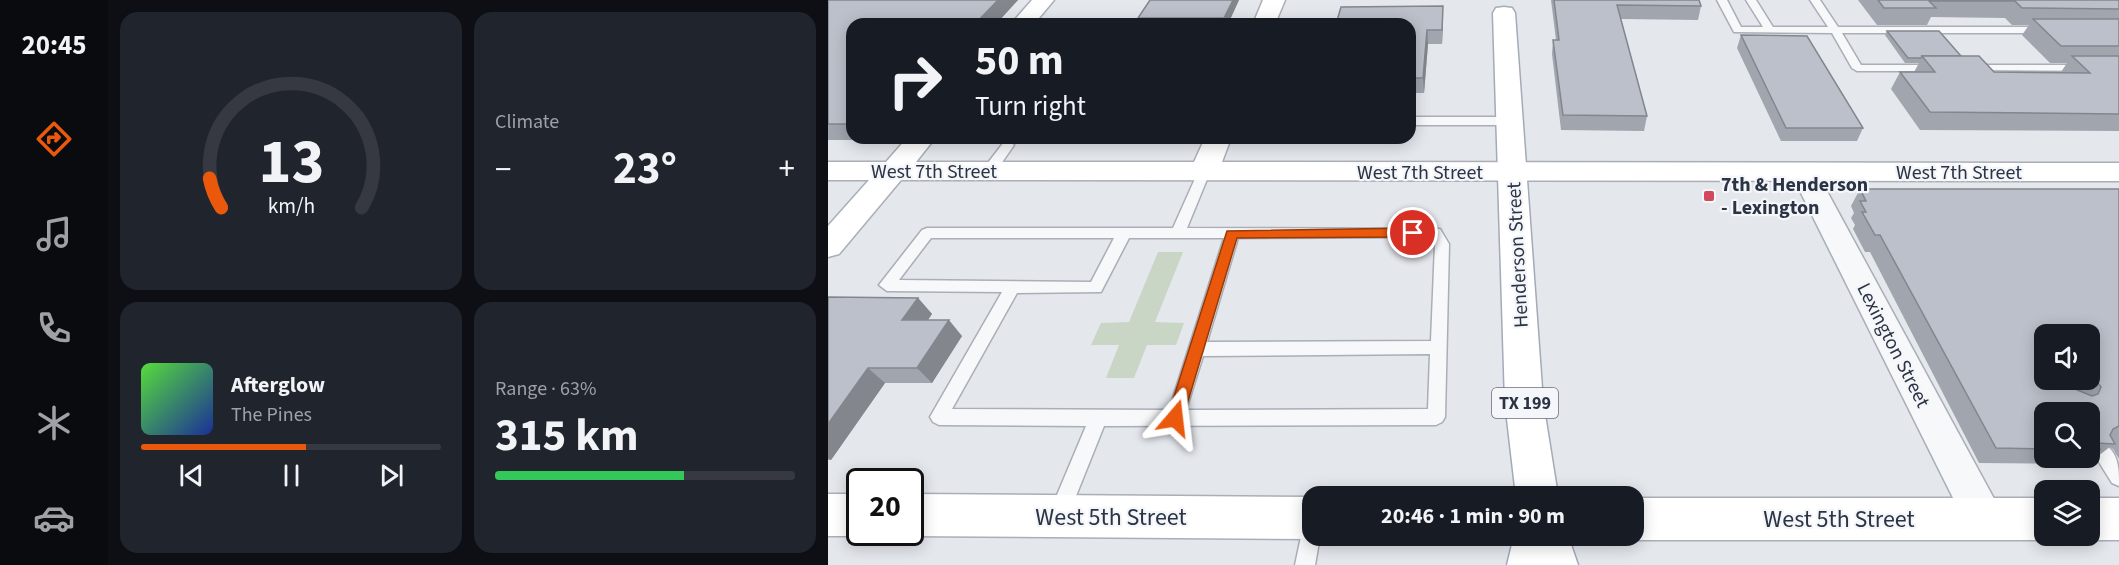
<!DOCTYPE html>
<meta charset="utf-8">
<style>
body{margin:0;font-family:"Source Sans 3",sans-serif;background:#20242c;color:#f1f3f6;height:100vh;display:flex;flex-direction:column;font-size:22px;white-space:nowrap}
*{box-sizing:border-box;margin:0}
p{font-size:20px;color:#9ea1a6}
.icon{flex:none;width:33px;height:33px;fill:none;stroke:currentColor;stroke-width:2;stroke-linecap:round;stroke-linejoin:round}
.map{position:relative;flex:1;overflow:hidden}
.sheet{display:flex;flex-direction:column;gap:12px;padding:12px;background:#0d0f14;width:720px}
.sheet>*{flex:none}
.top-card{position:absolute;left:18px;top:18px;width:570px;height:126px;border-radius:18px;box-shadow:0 3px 15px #0003;background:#171b24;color:#f1f3f6;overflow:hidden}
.buttons{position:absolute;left:1206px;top:324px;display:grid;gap:12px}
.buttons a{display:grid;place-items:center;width:66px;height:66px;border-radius:12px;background:#171b24;box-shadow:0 3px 15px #0003;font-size:30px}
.speed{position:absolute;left:18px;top:468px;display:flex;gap:12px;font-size:30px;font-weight:700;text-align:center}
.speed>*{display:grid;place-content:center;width:78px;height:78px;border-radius:50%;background:#171b24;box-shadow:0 3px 15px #0003;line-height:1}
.speed .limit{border:3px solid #111;border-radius:9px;background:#fff;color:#111}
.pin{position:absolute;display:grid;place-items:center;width:51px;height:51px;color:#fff;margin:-26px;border:3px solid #fff;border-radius:50%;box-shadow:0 2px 6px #0007}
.me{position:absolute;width:66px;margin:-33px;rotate:17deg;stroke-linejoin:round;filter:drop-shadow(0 0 4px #0008)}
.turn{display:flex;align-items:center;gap:21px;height:126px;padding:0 30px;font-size:27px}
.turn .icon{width:78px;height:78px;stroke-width:2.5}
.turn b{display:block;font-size:42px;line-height:51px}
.big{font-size:45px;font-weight:700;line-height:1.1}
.sheet .tile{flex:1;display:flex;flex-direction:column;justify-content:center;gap:9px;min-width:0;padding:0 21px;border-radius:18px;background:#20242c}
.sheet .dial{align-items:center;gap:0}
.dial svg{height:156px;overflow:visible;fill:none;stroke:#363941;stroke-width:7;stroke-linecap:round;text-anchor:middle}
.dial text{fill:#f1f3f6;stroke:none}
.song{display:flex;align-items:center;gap:18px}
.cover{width:72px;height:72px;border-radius:9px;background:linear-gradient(135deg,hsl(110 70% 55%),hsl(230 70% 35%))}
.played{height:6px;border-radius:3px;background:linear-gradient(90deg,#ea580c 55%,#363941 55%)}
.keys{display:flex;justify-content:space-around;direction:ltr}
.heat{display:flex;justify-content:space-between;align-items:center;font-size:33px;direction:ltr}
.charge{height:9px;border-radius:4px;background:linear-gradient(90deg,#34c759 63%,#363941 0)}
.sheet .tiles{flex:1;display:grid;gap:12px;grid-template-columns:repeat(2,1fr)}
.trip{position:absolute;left:474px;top:486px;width:342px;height:60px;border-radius:18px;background:#171b24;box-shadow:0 3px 15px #0003;font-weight:700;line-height:60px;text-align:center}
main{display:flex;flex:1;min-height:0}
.tabs{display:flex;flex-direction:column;width:108px;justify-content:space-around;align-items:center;background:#090b0e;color:#9ea1a6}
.tabs .icon{width:42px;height:42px}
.tabs .active{color:#ea580c}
.tabs b{font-size:27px;color:#f1f3f6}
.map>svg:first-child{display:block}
.green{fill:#c9d6c5}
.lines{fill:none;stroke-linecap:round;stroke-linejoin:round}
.lane-casing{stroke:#a9aeb7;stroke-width:3}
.street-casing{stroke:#a9aeb7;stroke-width:3}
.secondary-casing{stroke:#a9aeb7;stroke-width:3}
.primary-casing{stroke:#a3abb8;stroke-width:3}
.lane{fill:#f7f8fa;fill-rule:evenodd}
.street{fill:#f7f8fa;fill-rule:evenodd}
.secondary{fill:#fff;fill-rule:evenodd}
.primary{fill:#fff;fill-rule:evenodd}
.wall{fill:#a1a5ae;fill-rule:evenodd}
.shaded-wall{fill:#83868d}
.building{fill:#bbc0ca;stroke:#83868d;stroke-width:1.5;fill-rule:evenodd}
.route{fill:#ea580c;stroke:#983908;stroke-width:1.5}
.poi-dot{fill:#d1495b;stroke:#f4f6f9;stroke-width:2}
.labels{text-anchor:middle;stroke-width:4.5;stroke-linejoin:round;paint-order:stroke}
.shield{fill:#f4f6f9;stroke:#676e7b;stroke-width:1.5}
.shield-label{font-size:18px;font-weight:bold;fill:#2b3445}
.street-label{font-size:20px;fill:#2b3445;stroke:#f4f6f9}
.poi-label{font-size:20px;font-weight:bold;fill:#2b3445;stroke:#f4f6f9;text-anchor:start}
.near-street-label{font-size:24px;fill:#2b3445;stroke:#f4f6f9}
</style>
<main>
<nav class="tabs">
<b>20:45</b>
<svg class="icon active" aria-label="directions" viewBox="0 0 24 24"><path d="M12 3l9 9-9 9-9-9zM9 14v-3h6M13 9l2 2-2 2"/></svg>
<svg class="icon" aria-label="music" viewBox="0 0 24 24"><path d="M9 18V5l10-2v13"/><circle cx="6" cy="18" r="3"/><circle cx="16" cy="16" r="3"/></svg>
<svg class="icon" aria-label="phone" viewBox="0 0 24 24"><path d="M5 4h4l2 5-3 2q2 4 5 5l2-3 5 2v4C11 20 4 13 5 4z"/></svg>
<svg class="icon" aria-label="climate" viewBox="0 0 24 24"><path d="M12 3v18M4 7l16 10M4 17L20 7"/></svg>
<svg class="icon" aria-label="car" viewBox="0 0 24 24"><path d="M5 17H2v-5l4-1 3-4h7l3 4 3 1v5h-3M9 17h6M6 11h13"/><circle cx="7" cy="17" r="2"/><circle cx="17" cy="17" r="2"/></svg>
</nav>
<section class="sheet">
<div class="tiles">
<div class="tile dial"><svg viewBox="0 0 100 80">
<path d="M14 69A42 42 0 1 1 86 69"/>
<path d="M14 69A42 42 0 0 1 8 54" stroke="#ea580c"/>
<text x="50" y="56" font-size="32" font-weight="700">13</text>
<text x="50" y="72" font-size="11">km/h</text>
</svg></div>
<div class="tile"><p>Climate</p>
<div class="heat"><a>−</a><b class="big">23°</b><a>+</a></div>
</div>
<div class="tile">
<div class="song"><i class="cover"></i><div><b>Afterglow</b><p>The Pines</p></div></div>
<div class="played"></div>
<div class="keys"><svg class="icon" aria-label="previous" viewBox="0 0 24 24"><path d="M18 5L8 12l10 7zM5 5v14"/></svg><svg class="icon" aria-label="pause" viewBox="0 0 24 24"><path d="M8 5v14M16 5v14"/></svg><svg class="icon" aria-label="next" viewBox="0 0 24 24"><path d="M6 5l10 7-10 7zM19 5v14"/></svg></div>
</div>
<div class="tile"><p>Range · 63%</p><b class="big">315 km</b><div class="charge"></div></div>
</div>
</section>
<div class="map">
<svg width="1291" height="565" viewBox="0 0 1291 565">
<rect width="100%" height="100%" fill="#e4e7ec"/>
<!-- green -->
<path class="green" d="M330,252H355L327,322L356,323L348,345H319L306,378H278L291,345H263L273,323L301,322Z"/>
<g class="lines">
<defs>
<g id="lane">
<path d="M889,0H899L913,27H935L918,0H928L945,27H1000L982,0H992L1010,27H1216L1221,30L1216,33H1014L1033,65H1108L1113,68L1108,71H1029L1024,68L1004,33L906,32Z"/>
<path d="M1144,65H1291V71L1140,70L1139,68Z"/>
<path d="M582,117H681L687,121L681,125H582Z"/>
<path d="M180,141L186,145L166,174H156L155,171L156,168L176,142Z"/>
<path d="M376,168L382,172L359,228L612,229L621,244L617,417L614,422L608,425L276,426L238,521L231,523L224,521L221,514L258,426L111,425L105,422L102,417L174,292L59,291L51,285L94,230L99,228H345L370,172ZM603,237L607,244L603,341L379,342L410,238ZM103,238H286L263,282L71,280ZM301,238H396L341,410L124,409L189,293L273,292ZM602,354L600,409L358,410L375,356Z"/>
<path d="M1273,443C1291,450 1291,469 1291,486L1284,483L1264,451L1267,445Z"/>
<path d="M484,515V536H492L487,565H467L477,518Z"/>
</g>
<path id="street" d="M975,163L984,165L988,171L1170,506L1176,519L1170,532L1156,538L1142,532L962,171L966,165Z"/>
<g id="secondary">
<path d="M204,0H226L206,24H183Z"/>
<path d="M435,0H457L447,24H425Z"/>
<path d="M79,138H107L88,162H366L377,138H403L394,162L1291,163V181L73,180L11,254L0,257V226L41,180H0V162H58Z"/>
<path d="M0,494H32V532H40L32,536H0Z"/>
<path d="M82,494L484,497V536H492L484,539L82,536L74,532H82Z"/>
<path d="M806,498H1216V536H1227L1216,540H806L795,536H806Z"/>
<path d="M1262,498H1291V540H1262L1251,536H1262Z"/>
</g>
<g id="primary">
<path d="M676,7L684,8L687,13L715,402L730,496H688L677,402L665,13L668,8Z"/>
<path d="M686,536H740L750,565H679Z"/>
</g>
</defs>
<!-- lane casing -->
<use href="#lane" class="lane-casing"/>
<!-- street casing -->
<use href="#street" class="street-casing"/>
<!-- secondary casing -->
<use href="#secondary" class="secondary-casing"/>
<!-- primary casing -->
<use href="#primary" class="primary-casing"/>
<!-- lane -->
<use href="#lane" class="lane"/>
<!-- street -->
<use href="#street" class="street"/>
<!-- secondary -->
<use href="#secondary" class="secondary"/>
<!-- primary -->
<use href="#primary" class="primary"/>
</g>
<!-- wall -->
<g class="wall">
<path d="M0,0H190L168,24H24V138H63L62,140H0Z"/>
<path d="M411,0L400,24H312L310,18Z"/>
<path d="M723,0H871L873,6L870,20L793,19L819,116L816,131L733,130L724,54L725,40H728Z"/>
<path d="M1030,0H1291V131L1092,130L1063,89L1072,72H1086L1091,63H1077L1057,35L1059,31L1133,56L1166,72H1233L1239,63H1222L1194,35L1201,25H1184L1177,18L1103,17L1099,25H1049Z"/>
<path d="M615,21L614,44H600L596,93H582V24Z"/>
<path d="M913,35L1035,128L1029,141H953L909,48Z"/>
<path d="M1032,189H1291V459L1285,449L1282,447L1266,459H1259L1252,464L1151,463L1042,252H1037L1025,229L1027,225L1023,218L1026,213L1023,206ZM1262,334V380H1216ZM1216,412H1262V458H1216Z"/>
<path d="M0,297L90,298L104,314L100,320L134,336L104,383H57L3,460H0Z"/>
</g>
<!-- shaded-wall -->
<g class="shaded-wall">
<path d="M170,0H190L168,24H147Z"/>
<path d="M405,0H411L400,24H397L396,18Z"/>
<path d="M615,6V21L614,44V30Z"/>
<path d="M599,30L600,44L596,93L595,78Z"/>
<path d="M90,298L104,314L89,335L74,320Z"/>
<path d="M121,320L134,336L104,383L89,368Z"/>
<path d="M40,368L57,383L3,460L0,458V424Z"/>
</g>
<!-- building -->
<g class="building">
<path d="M0,0H170L147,24H24V124H0Z"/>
<path d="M322,0H405L396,18H310Z"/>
<path d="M726,0H871L873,6L789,5L819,116L735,115L725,40H731Z"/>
<path d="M1050,0H1291V9L1194,8L1187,1H1101L1108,8H1056Z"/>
<path d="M615,6L614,30H599L595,78H582V24H508L513,7Z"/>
<path d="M1205,19H1291V46H1233Z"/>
<path d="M1059,31H1111L1133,56H1094L1093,58H1080Z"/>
<path d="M913,35L979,36L1035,128H958Z"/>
<path d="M1094,56H1151L1166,72L1262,73L1244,56H1291V114L1102,112L1072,72H1107Z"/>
<path d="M1032,189H1291V426L1285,429L1282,435L1287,444L1268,443L1272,449H1262V412H1216V449L1168,448L1052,235H1047L1034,212H1038L1032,201H1038ZM1216,334H1262V372L1273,387L1270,394L1264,396L1249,390L1242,380H1216Z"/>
<path d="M0,297L90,298L74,320H121L89,368H40L0,424Z"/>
</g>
<!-- route -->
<path class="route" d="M585,228L591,233L585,237L409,238L355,418L353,423H342L339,418L399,231Z"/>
<!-- markers -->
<rect class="poi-dot" x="875" y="190" width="12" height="12" rx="3"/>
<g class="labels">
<!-- shield labels -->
<rect class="shield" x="664" y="388" width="66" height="30" rx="4.5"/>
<g class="shield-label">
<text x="697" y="409">TX 199</text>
</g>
<!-- street labels -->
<g class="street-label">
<text x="106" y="178">West 7th Street</text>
<text x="592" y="179">West 7th Street</text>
<text x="1131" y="179">West 7th Street</text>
<text transform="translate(689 255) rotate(-93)" y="7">Henderson Street</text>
<text transform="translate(1066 345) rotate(63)" y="7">Lexington Street</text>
</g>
<!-- poi labels -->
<g class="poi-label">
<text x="893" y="191">7th &amp; Henderson<tspan x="893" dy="23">- Lexington</tspan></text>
</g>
<!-- near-street labels -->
<g class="near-street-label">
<text x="283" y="525">West 5th Street</text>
<text x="1011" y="527">West 5th Street</text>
</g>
</g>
</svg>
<div class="buttons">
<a><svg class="icon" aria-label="sound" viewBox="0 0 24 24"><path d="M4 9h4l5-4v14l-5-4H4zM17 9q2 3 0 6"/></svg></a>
<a><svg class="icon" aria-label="search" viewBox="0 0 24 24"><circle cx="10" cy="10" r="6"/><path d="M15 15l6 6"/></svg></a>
<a><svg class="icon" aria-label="layers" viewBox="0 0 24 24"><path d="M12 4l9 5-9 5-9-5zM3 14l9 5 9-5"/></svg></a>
</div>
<div class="speed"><div class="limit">20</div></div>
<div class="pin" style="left:585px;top:233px;background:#d93025"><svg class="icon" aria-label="arrive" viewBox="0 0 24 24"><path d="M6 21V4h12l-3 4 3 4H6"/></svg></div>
<svg class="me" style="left:347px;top:418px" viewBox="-20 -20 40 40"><path d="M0-17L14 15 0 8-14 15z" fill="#ea580c" stroke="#fff" stroke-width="4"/></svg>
<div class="trip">20:46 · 1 min · 90 m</div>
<div class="top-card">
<div class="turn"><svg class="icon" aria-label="right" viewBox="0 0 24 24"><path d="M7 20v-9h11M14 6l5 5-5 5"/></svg><div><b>50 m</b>Turn right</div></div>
</div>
</div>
</main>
